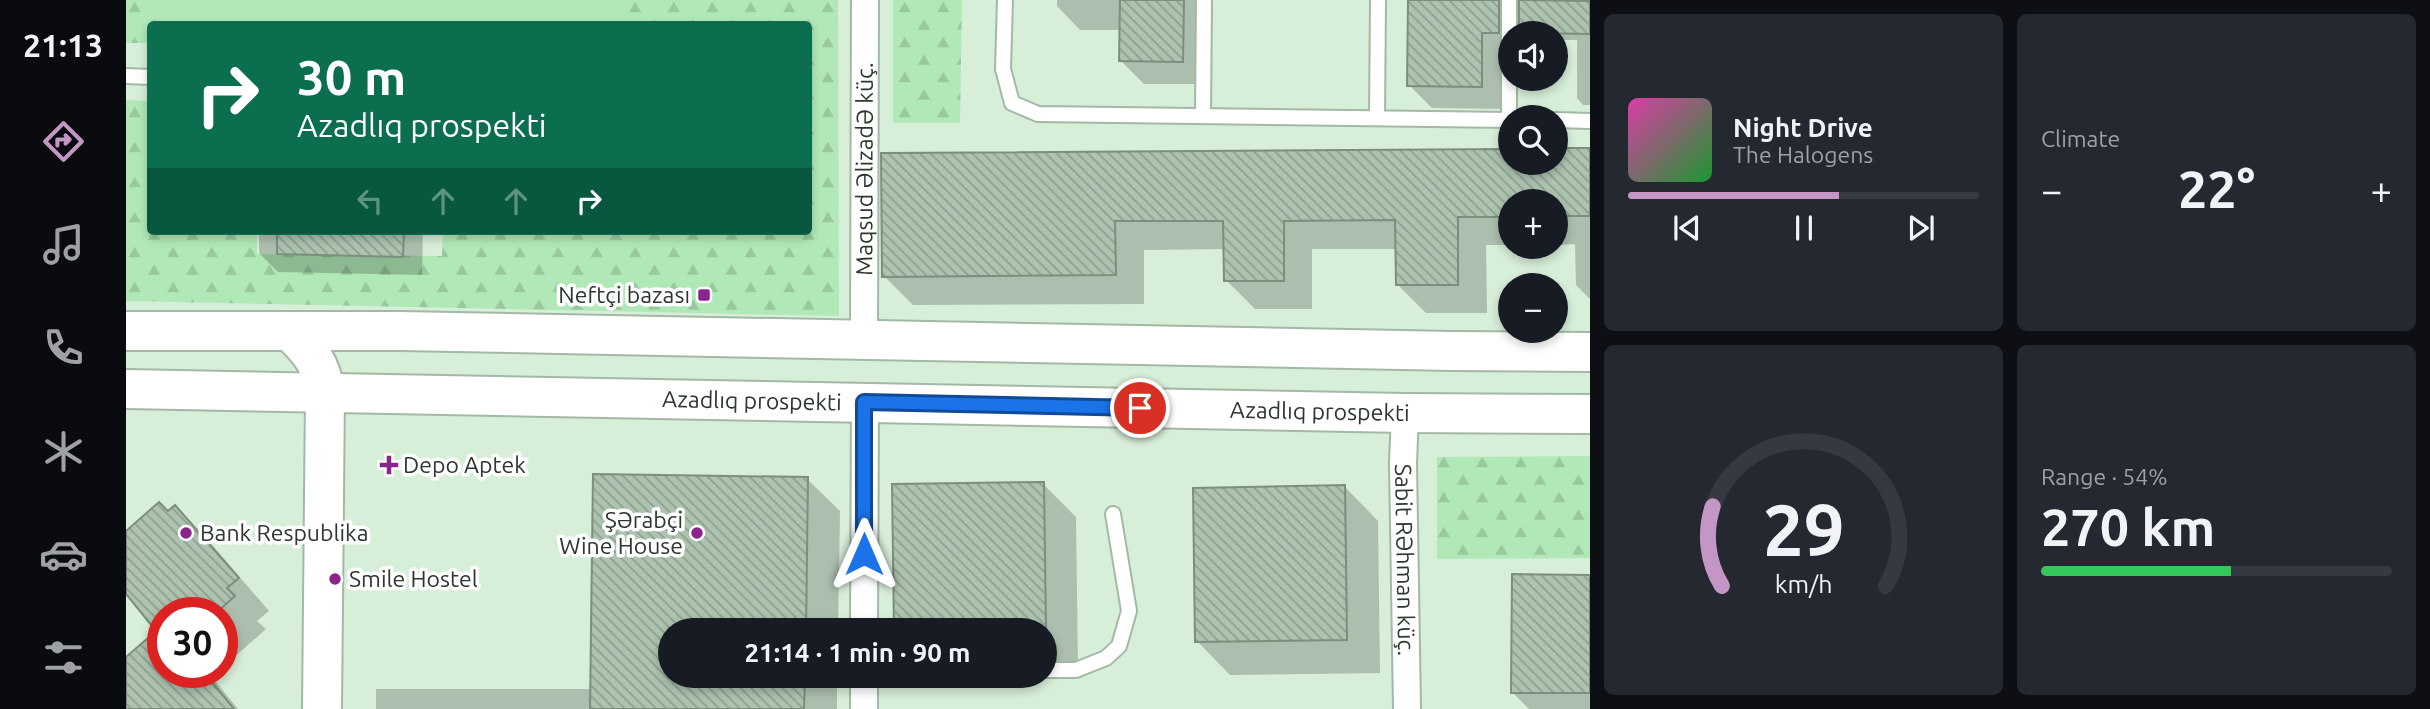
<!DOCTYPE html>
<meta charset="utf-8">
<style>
body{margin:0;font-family:Ubuntu,sans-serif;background:#242831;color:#f1f3f6;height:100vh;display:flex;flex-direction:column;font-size:26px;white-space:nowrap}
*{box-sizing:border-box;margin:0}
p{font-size:23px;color:#9ea1a6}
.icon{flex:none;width:38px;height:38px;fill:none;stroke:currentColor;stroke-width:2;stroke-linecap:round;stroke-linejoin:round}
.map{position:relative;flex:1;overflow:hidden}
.sheet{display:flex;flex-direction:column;gap:14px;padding:14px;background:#0d0f14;width:840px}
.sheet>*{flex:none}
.banner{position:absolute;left:21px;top:21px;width:665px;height:214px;border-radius:7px;box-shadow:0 4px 10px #0003;background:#0b6e4f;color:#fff;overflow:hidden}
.fabs{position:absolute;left:1372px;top:21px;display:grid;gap:14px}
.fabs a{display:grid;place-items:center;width:70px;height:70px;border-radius:50%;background:#171b24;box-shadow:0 4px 10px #0003;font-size:35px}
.speed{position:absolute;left:21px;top:597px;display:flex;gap:14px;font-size:35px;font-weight:700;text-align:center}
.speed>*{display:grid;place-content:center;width:91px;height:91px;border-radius:50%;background:#171b24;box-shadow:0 4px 10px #0003;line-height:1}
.speed .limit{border:10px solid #d22;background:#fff;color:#111}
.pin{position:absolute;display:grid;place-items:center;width:60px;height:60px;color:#fff;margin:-30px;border:4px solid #fff;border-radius:50%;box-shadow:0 2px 7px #0007}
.me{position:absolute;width:77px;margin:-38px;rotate:0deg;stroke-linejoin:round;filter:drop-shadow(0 0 5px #0008)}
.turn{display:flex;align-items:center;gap:24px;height:147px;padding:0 35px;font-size:32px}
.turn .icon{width:91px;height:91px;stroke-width:2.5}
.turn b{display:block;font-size:49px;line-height:60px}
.lanes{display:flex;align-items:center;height:66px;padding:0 35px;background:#0003;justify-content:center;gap:35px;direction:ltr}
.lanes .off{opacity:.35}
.big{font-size:52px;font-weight:700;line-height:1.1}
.sheet .widget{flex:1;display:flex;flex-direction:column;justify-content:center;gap:10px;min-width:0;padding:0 24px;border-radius:10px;background:#242831}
.sheet .dial{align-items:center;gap:0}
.dial svg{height:182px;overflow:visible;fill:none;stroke:#363941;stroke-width:7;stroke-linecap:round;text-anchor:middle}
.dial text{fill:#f1f3f6;stroke:none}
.song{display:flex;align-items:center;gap:21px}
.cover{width:84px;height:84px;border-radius:10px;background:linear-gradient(135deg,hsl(320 70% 55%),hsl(130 70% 35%))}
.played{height:7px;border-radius:4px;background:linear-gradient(90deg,#c396c6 60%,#363941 60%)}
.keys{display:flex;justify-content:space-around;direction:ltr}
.heat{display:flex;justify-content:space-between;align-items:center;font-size:38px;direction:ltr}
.charge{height:10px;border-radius:5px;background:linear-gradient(90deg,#34c759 54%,#363941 0)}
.sheet .tiles{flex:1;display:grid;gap:14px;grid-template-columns:repeat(2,1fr)}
.trip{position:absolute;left:532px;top:618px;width:399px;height:70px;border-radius:35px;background:#171b24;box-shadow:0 4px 10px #0003;font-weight:700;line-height:70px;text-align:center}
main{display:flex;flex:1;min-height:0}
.tab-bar{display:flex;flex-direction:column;width:126px;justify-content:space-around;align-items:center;background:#090b0e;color:#9ea1a6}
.tab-bar .icon{width:49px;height:49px}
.tab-bar .active{color:#c396c6}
.tab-bar b{font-size:32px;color:#f1f3f6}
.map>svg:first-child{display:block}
.forest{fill:url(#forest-firs)}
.pitch{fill:#b1e8b7}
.shadow{fill:#0003}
.building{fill:url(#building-back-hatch);stroke:#7a8f7c;stroke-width:2}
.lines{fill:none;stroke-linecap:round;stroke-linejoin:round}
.lane-casing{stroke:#a3b8a5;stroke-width:18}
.street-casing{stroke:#a3b8a5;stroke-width:30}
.secondary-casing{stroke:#a3b8a5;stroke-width:42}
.primary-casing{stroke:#a3b8a5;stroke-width:42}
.lane{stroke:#fff;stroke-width:14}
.street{stroke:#fff;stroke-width:26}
.secondary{stroke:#fff;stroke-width:38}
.primary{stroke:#fff;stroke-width:38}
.route-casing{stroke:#114b97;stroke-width:18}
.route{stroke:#1a73e8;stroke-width:12}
.poi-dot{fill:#8b258b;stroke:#fff;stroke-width:2.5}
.labels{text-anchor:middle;stroke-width:7;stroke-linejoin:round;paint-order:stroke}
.street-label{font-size:23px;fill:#2e372f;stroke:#fff}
.poi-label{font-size:23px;fill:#2e372f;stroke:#fff;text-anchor:start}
</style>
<main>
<nav class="tab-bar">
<b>21:13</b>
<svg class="icon active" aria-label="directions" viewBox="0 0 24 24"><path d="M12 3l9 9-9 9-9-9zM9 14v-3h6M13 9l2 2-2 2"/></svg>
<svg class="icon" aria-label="music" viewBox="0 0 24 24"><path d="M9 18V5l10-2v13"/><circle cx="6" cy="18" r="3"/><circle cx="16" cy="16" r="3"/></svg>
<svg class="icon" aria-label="phone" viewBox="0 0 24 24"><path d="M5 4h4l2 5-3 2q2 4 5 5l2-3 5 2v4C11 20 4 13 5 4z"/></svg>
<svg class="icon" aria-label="climate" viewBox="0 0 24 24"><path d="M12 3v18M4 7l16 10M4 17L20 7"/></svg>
<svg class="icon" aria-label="car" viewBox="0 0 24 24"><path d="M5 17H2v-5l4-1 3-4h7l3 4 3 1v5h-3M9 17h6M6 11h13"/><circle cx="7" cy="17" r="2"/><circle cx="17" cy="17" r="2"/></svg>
<svg class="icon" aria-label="filters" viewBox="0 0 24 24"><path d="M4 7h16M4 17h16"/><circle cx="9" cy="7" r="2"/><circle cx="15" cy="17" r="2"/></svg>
</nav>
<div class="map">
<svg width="1464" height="709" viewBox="0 0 1464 709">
<defs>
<pattern id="forest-firs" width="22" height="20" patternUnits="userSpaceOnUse" patternTransform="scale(1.75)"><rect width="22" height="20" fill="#b1e8b7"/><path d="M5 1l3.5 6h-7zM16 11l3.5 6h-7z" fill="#99c89e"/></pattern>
<pattern id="building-back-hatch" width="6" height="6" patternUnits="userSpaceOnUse" patternTransform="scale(1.75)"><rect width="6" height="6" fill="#adc3af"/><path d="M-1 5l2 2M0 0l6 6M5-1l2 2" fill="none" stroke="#8d9f8f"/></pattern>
</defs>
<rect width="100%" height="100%" fill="#d7eed9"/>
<!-- forest -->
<g class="forest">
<path d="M0,0H35V24H24V43H0Z"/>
<path d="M496,0H712L713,316L0,301V100L24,101V231H131V254L316,256L317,231H682V24H496Z"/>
<path d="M767,0H836L834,123H767Z"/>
<path d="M1464,456V558L1311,559V457Z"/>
</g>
<!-- pitch -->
<rect class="pitch" x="35" y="0" width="461" height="24"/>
<!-- shadow -->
<g class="shadow">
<path d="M931,0H1081L1080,84H1018L995,61V30H954L931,6Z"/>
<path d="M1284,0H1380V9L1394,23L1463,2L1464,0V105H1457L1451,98V40H1430V33H1384L1378,109L1306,108L1283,85Z"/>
<path d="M1384,150V163H1430V150H1464V299L1450,285L1449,244L1430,245V201H1384V245H1360L1361,313H1300L1271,284V249H1186V309H1129L1100,280L1099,249L1018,250V304L787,305L758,276L757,155Z"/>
<path d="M133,231H297L296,275L152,272L133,253Z"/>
<path d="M681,479L714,511L712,630H544V676H711V709H250V689H466Z"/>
<path d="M917,484L950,517L952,669L919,670V630H769Z"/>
<path d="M1219,487L1252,521L1254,673L1104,675L1071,641Z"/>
<path d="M49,507L81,539L143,611L131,621L140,629L96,668V612H37V672H92L86,677L112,709H0V660L32,631L0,591V534L42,514Z"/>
<path d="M1388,576H1464V709H1403L1386,692Z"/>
</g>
<!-- building -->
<g class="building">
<path d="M994,0H1058L1057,62L993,61Z"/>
<path d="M1282,0H1373V33H1356V87L1281,86Z"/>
<path d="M1393,0L1464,1V34L1393,33Z"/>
<path d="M1430,148H1464V216H1430V201H1384V217H1332V285H1270L1269,220L1158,221V281H1098L1097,221H989L990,275L756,277L755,153L1384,149V163H1430Z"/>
<path d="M151,231H278L277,257L151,254Z"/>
<path d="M467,474L682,477L680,630H544V676H679L678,709H464Z"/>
<path d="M918,482L920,630H768L766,484Z"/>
<path d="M1219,485L1221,640L1069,642L1067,488Z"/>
<path d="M33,502L42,511L49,505L113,578L101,588L109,596L91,612H37V672H78L108,709H0V657L30,631L0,594V531Z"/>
<path d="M1386,574L1464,575V693H1385Z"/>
</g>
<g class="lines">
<defs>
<g id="lane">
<path d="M879,0L877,69L886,103L912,114L1384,120"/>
<path d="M0,76L24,77"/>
<path d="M1077,114L1078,0"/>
<path d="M1251,117L1252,0"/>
<path d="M1383,120V0"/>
<path d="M1430,120L1464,121"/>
<path d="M919,670H950L980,658L993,646L1003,611L987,514"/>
</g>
<g id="street">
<path id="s1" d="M738,339L739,0"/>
<path id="s2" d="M1279,413L1277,463L1281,709"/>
<path d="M738,630L739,402"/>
<path d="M738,709V676"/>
</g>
<path id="secondary" d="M163,331C183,349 196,365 199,392L196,709"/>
<g id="primary">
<path d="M0,331H274L1327,351L1464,352"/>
<path id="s3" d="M0,389L1279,413L1464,414"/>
</g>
</defs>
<!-- lane casing -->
<use href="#lane" class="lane-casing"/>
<!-- street casing -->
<use href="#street" class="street-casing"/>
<!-- secondary casing -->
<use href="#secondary" class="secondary-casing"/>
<!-- primary casing -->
<use href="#primary" class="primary-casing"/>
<!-- lane -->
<use href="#lane" class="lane"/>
<!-- street -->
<use href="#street" class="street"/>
<!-- secondary -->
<use href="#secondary" class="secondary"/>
<!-- primary -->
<use href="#primary" class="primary"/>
</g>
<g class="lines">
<defs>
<path id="route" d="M738,554V402L1014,408"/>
</defs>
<!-- route casing -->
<use href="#route" class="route-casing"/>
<!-- route -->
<use href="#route" class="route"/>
</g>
<!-- markers -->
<g class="poi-dot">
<rect x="571" y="288" width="14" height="14" rx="3.5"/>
<path d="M259.5 454.5h7v7h7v7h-7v7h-7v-7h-7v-7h7z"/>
<circle cx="60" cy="533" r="7"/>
<circle cx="571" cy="533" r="7"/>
<circle cx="209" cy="579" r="7"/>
</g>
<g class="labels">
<!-- street labels -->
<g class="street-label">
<text dy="8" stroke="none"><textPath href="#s1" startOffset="170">Maqsud Əlizadə küç.</textPath></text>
<text dy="8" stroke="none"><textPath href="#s3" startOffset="626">Azadlıq prospekti</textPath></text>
<text dy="8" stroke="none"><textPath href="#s3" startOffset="1194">Azadlıq prospekti</textPath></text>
<text dy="8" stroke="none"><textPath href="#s2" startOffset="147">Sabit Rəhman küç.</textPath></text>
</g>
<!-- poi labels -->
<g class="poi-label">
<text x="564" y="303" text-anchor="end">Neftçi bazası</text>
<text x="277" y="473">Depo Aptek</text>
<text x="557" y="528" text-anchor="end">Şərabçi<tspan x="557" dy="26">Wine House</tspan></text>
<text x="74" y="541">Bank Respublika</text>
<text x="223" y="587">Smile Hostel</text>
</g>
</g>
</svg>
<div class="fabs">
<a><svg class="icon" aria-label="sound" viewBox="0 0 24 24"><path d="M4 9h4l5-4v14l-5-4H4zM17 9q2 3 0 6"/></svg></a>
<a><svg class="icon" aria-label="search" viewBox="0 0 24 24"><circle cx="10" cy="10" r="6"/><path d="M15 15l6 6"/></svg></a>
<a>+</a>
<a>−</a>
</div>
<div class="speed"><div class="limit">30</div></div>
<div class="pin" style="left:1014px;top:408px;background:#d93025"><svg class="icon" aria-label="arrive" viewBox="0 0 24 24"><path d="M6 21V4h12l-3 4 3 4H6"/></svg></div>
<svg class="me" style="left:738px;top:554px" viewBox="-20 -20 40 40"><path d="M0-17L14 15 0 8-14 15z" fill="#1a73e8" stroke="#fff" stroke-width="4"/></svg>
<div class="trip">21:14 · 1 min · 90 m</div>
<div class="banner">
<div class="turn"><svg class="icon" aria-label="right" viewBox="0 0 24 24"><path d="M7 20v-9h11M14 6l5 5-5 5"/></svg><div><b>30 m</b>Azadlıq prospekti</div></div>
<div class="lanes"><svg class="icon off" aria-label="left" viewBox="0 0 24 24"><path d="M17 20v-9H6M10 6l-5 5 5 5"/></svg><svg class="icon off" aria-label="ahead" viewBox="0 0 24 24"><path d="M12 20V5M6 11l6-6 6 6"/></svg><svg class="icon off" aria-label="ahead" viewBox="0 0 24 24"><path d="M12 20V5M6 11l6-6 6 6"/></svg><svg class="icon" aria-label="right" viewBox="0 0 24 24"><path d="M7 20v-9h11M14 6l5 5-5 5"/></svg></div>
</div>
</div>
<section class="sheet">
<div class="tiles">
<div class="widget">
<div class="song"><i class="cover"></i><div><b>Night Drive</b><p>The Halogens</p></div></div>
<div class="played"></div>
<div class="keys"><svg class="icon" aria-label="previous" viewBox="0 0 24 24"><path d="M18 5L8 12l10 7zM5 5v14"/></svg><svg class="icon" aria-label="pause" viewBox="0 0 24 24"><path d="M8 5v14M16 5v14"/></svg><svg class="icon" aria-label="next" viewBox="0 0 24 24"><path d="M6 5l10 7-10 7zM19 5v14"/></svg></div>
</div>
<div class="widget"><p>Climate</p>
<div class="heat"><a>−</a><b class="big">22°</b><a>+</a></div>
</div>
<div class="widget dial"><svg viewBox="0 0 100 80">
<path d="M14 69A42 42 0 1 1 86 69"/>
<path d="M14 69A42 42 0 0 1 10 34" stroke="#c396c6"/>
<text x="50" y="56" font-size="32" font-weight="700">29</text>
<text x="50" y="72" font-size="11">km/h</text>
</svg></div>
<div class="widget"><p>Range · 54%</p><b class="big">270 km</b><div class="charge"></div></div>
</div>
</section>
</main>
